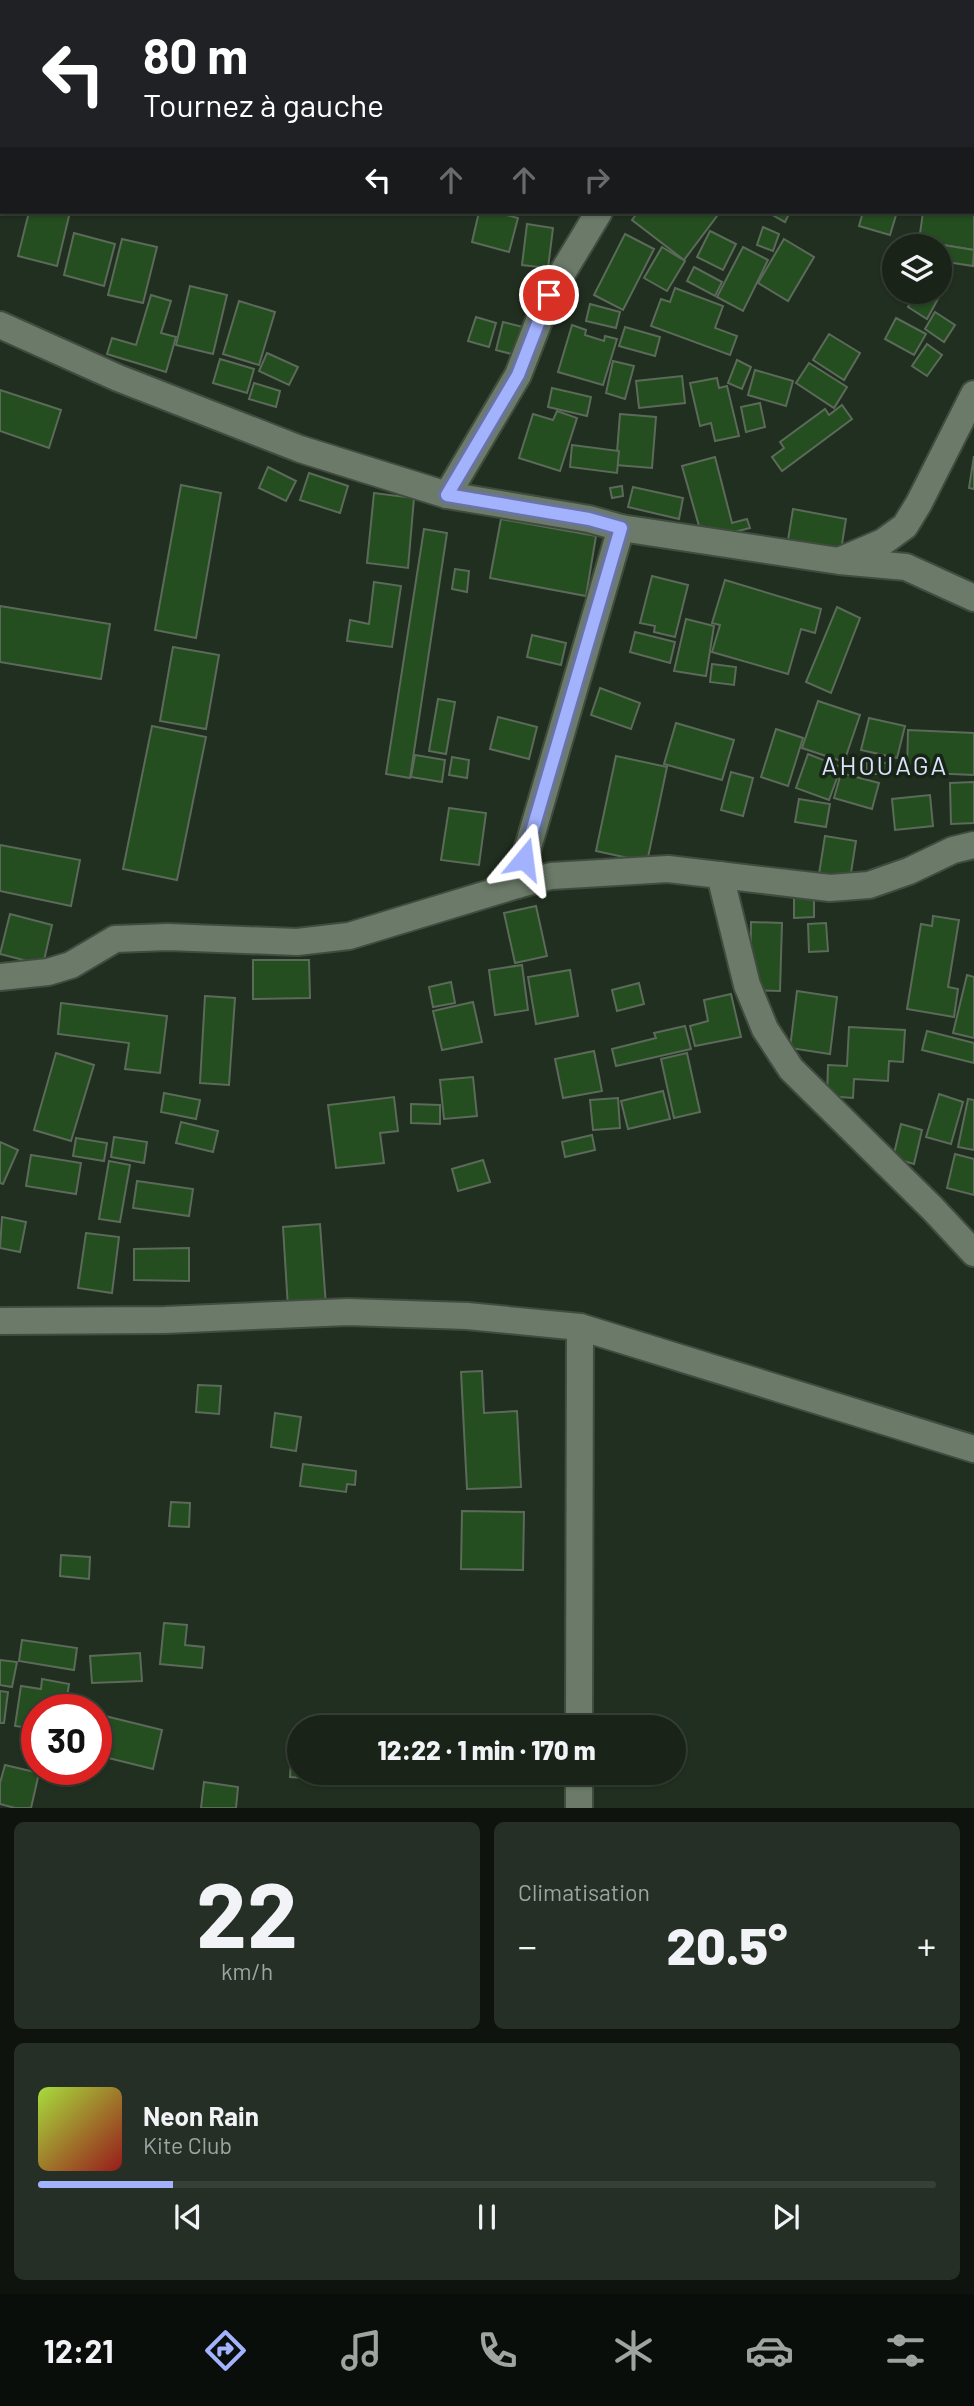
<!DOCTYPE html>
<html lang="fr">
<meta charset="utf-8">
<style>
body{margin:0;font-family:Barlow,sans-serif;background:#262f25;color:#f1f3f6;height:100vh;display:flex;flex-direction:column;font-size:26px;white-space:nowrap}
*{box-sizing:border-box;margin:0}
p{font-size:23px;color:#9fa4a2}
.icon{flex:none;width:38px;height:38px;fill:none;stroke:currentColor;stroke-width:2;stroke-linecap:round;stroke-linejoin:round}
.map{position:relative;height:1808px;overflow:hidden}
.panel{display:flex;flex-direction:column;gap:14px;padding:14px;background:#0e130d;flex:1}
.panel>*{flex:none}
.hud{position:absolute;left:0px;top:0px;width:975px;height:214px;box-shadow:0 2px 5px #0004,0 0 0 2px #374037;background:#202124;color:#fff;overflow:hidden}
.buttons{position:absolute;left:882px;top:234px;display:grid;gap:14px}
.buttons a{display:grid;place-items:center;width:70px;height:70px;border-radius:50%;background:#192318;box-shadow:0 2px 5px #0004,0 0 0 2px #374037;font-size:35px}
.speed{position:absolute;left:21px;top:1694px;display:flex;gap:14px;font-size:35px;font-weight:700;text-align:center}
.speed>*{display:grid;place-content:center;width:91px;height:91px;border-radius:50%;background:#192318;box-shadow:0 2px 5px #0004,0 0 0 2px #374037;line-height:1}
.speed .limit{border:10px solid #d22;background:#fff;color:#111}
.pin{position:absolute;display:grid;place-items:center;width:60px;height:60px;color:#fff;margin:-30px;border:4px solid #fff;border-radius:50%;box-shadow:0 2px 7px #0007}
.me{position:absolute;width:77px;margin:-38px;rotate:16deg;stroke-linejoin:round;filter:drop-shadow(0 0 5px #0008)}
.turn{display:flex;align-items:center;gap:24px;height:147px;padding:0 28px;font-size:32px}
.turn .icon{width:91px;height:91px;stroke-width:2.5}
.turn b{display:block;font-size:49px;line-height:60px}
.lanes{display:flex;align-items:center;height:66px;padding:0 28px;background:#0003;justify-content:center;gap:35px;direction:ltr}
.lanes .off{opacity:.35}
.big{font-size:52px;font-weight:800;line-height:1.1}
.panel .tile{flex:1;display:flex;flex-direction:column;justify-content:center;gap:10px;min-width:0;padding:0 24px;border-radius:10px;background:#262f25}
.panel .dial{align-items:center;gap:0}
.dial b{font-size:91px;line-height:1}
.song{display:flex;align-items:center;gap:21px}
.cover{width:84px;height:84px;border-radius:10px;background:linear-gradient(135deg,hsl(80 70% 55%),hsl(0 70% 35%))}
.played{height:7px;border-radius:4px;background:linear-gradient(90deg,#a2b2fd 15%,#374037 15%)}
.keys{display:flex;justify-content:space-around;direction:ltr}
.heat{display:flex;justify-content:space-between;align-items:center;font-size:38px;direction:ltr}
.panel .tiles{flex:1;display:grid;gap:14px;grid-template-columns:1fr 1fr}
.tile:last-child{grid-column:span 2}
.trip{position:absolute;left:287px;top:1715px;width:399px;height:70px;border-radius:35px;background:#192318;box-shadow:0 2px 5px #0004,0 0 0 2px #374037;font-weight:800;line-height:70px;text-align:center}
.tabs{display:flex;height:112px;justify-content:space-around;align-items:center;background:#0a0e0a;color:#9fa4a2}
.tabs .icon{width:49px;height:49px}
.tabs .current{color:#a2b2fd}
.tabs b{font-size:32px;color:#f1f3f6}
.map>svg:first-child{display:block}
.building{fill:#244d20;stroke:#5b6a59;stroke-width:2}
.lines{fill:none;stroke-linecap:round;stroke-linejoin:round}
.minor-casing{stroke:#404c3f;stroke-width:30}
.minor{stroke:#6b7a69;stroke-width:26}
.route-casing{stroke:#6974a4;stroke-width:18}
.route{stroke:#a2b2fd;stroke-width:12}
.labels{text-anchor:middle;stroke-width:7;stroke-linejoin:round;paint-order:stroke}
.quarter-label{font-size:26px;letter-spacing:2px;fill:#dae2fe;stroke:#182516}
</style>
<div class="map">
<svg width="974" height="1808" viewBox="0 0 974 1808">
<rect width="100%" height="100%" fill="#212f20"/>
<!-- building -->
<g class="building">
<path d="M461,0H537L460,2Z"/>
<path d="M29,212H70L57,266L18,256Z"/>
<path d="M479,212H494L518,218L509,252L472,242Z"/>
<path d="M638,212H720L684,260L632,220Z"/>
<path d="M767,212H790L785,222Z"/>
<path d="M863,212H897L890,235L859,226Z"/>
<path d="M923,212L974,214V250L919,241Z"/>
<path d="M527,224L553,228L548,268L522,265Z"/>
<path d="M763,227L779,234L773,251L757,245Z"/>
<path d="M710,231L736,244L723,270L697,257Z"/>
<path d="M74,233L115,244L104,286L64,275Z"/>
<path d="M625,234L654,249L623,310L594,295Z"/>
<path d="M122,239L157,247L143,303L108,295Z"/>
<path d="M784,239L814,257L788,301L758,283Z"/>
<path d="M919,241L974,250L973,266L940,261V247H918Z"/>
<path d="M662,247L685,261L667,291L644,278Z"/>
<path d="M743,247L768,260L743,311L717,297Z"/>
<path d="M694,267L722,282L715,296L687,281Z"/>
<path d="M190,286L227,295L213,354L176,345Z"/>
<path d="M675,288L723,306L715,328L737,336L730,355L651,326L661,299L670,302Z"/>
<path d="M916,292H930L939,297L927,319L908,307Z"/>
<path d="M151,295L171,301L161,333L176,337L166,372L107,354L112,338L136,345Z"/>
<path d="M239,301L275,312L259,365L223,354Z"/>
<path d="M590,304L620,312L616,328L586,321Z"/>
<path d="M935,312L955,325L944,342L925,329Z"/>
<path d="M476,317L496,323L489,347L468,341Z"/>
<path d="M896,318L926,334L914,355L885,339Z"/>
<path d="M503,322L527,328L519,356L496,350Z"/>
<path d="M572,325L586,330L585,335L604,341L605,336L617,339L603,385L558,372Z"/>
<path d="M625,327L660,337L655,356L619,346Z"/>
<path d="M829,334L860,353L844,380L813,360Z"/>
<path d="M927,344L942,355L927,376L912,366Z"/>
<path d="M267,353L298,367L289,385L259,371Z"/>
<path d="M220,359L254,369L247,393L213,383Z"/>
<path d="M737,360L751,367L742,389L728,383Z"/>
<path d="M613,361L634,366L625,399L606,393Z"/>
<path d="M809,363L847,387L834,408L796,383Z"/>
<path d="M755,370L793,381L786,406L748,395Z"/>
<path d="M682,376L685,403L639,408L636,381Z"/>
<path d="M717,378L719,388L727,386L739,436L715,441L711,423L700,426L690,383Z"/>
<path d="M254,383L280,391L276,407L249,399Z"/>
<path d="M552,388L591,397L587,416L548,407Z"/>
<path d="M0,390L61,410L49,448L0,431Z"/>
<path d="M760,403L765,427L746,432L741,407Z"/>
<path d="M842,405L852,419L782,471L772,457L784,448L780,442L825,409L829,415Z"/>
<path d="M557,411L577,418L560,471L519,458L533,414L553,420Z"/>
<path d="M620,414L656,417L652,468L616,465Z"/>
<path d="M572,445L619,451L617,473L570,467Z"/>
<path d="M974,456V489L969,488Z"/>
<path d="M715,457L732,523L747,519L750,528L734,532L699,526L682,466Z"/>
<path d="M268,467L296,481L286,501L259,488Z"/>
<path d="M309,473L348,486L340,513L300,500Z"/>
<path d="M181,485L221,493L196,638L155,630Z"/>
<path d="M622,486L623,496L612,498L610,488Z"/>
<path d="M633,487L683,498L679,519L628,507Z"/>
<path d="M374,493L414,498L408,568L367,563Z"/>
<path d="M793,509L846,519L841,550L788,540Z"/>
<path d="M501,519L596,536L586,596L490,578Z"/>
<path d="M424,529L447,533L410,778L386,774Z"/>
<path d="M455,569L469,571L467,592L452,589Z"/>
<path d="M652,576L688,585L675,637L654,632L655,626L640,623Z"/>
<path d="M725,580L821,609L815,633L801,629L788,674L712,652L720,625L712,623Z"/>
<path d="M374,582L401,586L392,647L347,641L350,620L369,624Z"/>
<path d="M0,606L110,624L101,679L0,662Z"/>
<path d="M837,607L860,618L831,693L806,682Z"/>
<path d="M686,619L714,626L706,676L674,671Z"/>
<path d="M635,632L675,642L670,663L630,652Z"/>
<path d="M532,635L566,643L561,665L527,657Z"/>
<path d="M173,647L219,655L206,729L160,721Z"/>
<path d="M712,664L736,667L734,685L710,682Z"/>
<path d="M600,688L640,703L631,729L591,715Z"/>
<path d="M438,699L455,702L446,754L429,751Z"/>
<path d="M818,701L860,715L844,762L802,748Z"/>
<path d="M498,717L537,727L529,759L490,749Z"/>
<path d="M869,718L905,726L897,758L861,750Z"/>
<path d="M676,723L734,740L722,780L664,764Z"/>
<path d="M152,726L206,737L177,880L123,869Z"/>
<path d="M776,729L803,738L788,786L761,777Z"/>
<path d="M908,730L974,733V775L907,772Z"/>
<path d="M808,754L841,767L829,800L796,788Z"/>
<path d="M415,755L445,760L442,782L411,777Z"/>
<path d="M616,756L667,767L647,862L596,851Z"/>
<path d="M452,757L469,760L467,778L449,775Z"/>
<path d="M867,762L888,763V774H867Z"/>
<path d="M731,772L753,778L743,816L721,810Z"/>
<path d="M841,773L879,783L872,809L834,798Z"/>
<path d="M974,782V823L951,824L950,783Z"/>
<path d="M930,795L933,826L895,830L892,799Z"/>
<path d="M799,799L830,804L826,827L795,822Z"/>
<path d="M449,808L486,813L479,865L441,860Z"/>
<path d="M825,836L856,841L850,879L819,874Z"/>
<path d="M0,845L80,860L71,906L0,891Z"/>
<path d="M794,893H814V917L794,918Z"/>
<path d="M536,906L547,956L515,963L504,913Z"/>
<path d="M10,914L52,925L43,965L0,954Z"/>
<path d="M933,916L959,920L948,987L958,989L954,1017L907,1009L921,924L932,926Z"/>
<path d="M751,922L782,923L780,991L750,990Z"/>
<path d="M826,923L828,951L809,952L808,924Z"/>
<path d="M253,960H309L310,998L253,999Z"/>
<path d="M522,965L528,1010L495,1015L489,970Z"/>
<path d="M570,970L578,1016L536,1024L528,977Z"/>
<path d="M967,975L974,977V1038L953,1033Z"/>
<path d="M451,982L455,1003L433,1007L429,987Z"/>
<path d="M639,983L644,1004L617,1011L612,990Z"/>
<path d="M797,991L837,997L830,1054L790,1048Z"/>
<path d="M731,994L741,1037L695,1046L690,1026L708,1021L704,1000Z"/>
<path d="M205,996L235,998L229,1085L200,1083Z"/>
<path d="M473,1002L482,1042L442,1050L433,1011Z"/>
<path d="M61,1003L167,1016L160,1073L125,1069L129,1043L58,1034Z"/>
<path d="M685,1026L691,1049L616,1066L612,1049L656,1038L654,1033Z"/>
<path d="M849,1027L905,1030L903,1062L889,1061L888,1081L854,1079L853,1098L827,1096L828,1065L847,1066Z"/>
<path d="M927,1031L974,1043V1063L922,1050Z"/>
<path d="M594,1051L602,1091L563,1098L555,1059Z"/>
<path d="M56,1053L94,1065L71,1141L34,1130Z"/>
<path d="M687,1053L700,1112L674,1118L661,1059Z"/>
<path d="M473,1077L477,1116L444,1119L440,1080Z"/>
<path d="M663,1091L670,1119L628,1129L621,1101Z"/>
<path d="M164,1093L200,1100L196,1119L161,1112Z"/>
<path d="M939,1094L963,1102L951,1144L926,1137Z"/>
<path d="M394,1097L398,1131L380,1133L384,1163L336,1168L328,1105Z"/>
<path d="M618,1098L620,1128L593,1130L590,1100Z"/>
<path d="M968,1099L974,1100V1150L958,1147Z"/>
<path d="M411,1104L440,1105V1124L411,1123Z"/>
<path d="M181,1122L218,1131L213,1152L176,1143Z"/>
<path d="M901,1124L922,1130L914,1164L893,1158Z"/>
<path d="M592,1135L595,1150L565,1157L562,1142Z"/>
<path d="M114,1137L147,1142L144,1163L111,1157Z"/>
<path d="M76,1138L107,1143L104,1161L73,1156Z"/>
<path d="M0,1142L18,1150L3,1184L0,1183Z"/>
<path d="M955,1154L974,1159V1195L947,1188Z"/>
<path d="M31,1155L81,1163L76,1194L26,1186Z"/>
<path d="M483,1160L490,1182L458,1191L452,1169Z"/>
<path d="M109,1161L130,1165L120,1222L99,1219Z"/>
<path d="M137,1181L193,1189L189,1216L133,1208Z"/>
<path d="M2,1217L26,1222L20,1252L0,1248Z"/>
<path d="M320,1224L326,1306L288,1308L283,1227Z"/>
<path d="M86,1233L119,1237L112,1293L78,1288Z"/>
<path d="M189,1248V1281L134,1280V1249Z"/>
<path d="M482,1371L484,1413L517,1411L521,1487L467,1489L461,1372Z"/>
<path d="M198,1385L221,1386L219,1414L196,1412Z"/>
<path d="M275,1413L301,1417L296,1451L271,1447Z"/>
<path d="M303,1464L356,1471L355,1485L347,1484L346,1492L300,1486Z"/>
<path d="M171,1502L190,1503L189,1527L169,1526Z"/>
<path d="M462,1511L524,1512L523,1570L461,1569Z"/>
<path d="M61,1555L90,1557L89,1579L60,1576Z"/>
<path d="M164,1623L187,1625L185,1645L204,1647L202,1668L160,1664Z"/>
<path d="M22,1640L77,1648L74,1670L19,1661Z"/>
<path d="M140,1653L142,1681L92,1683L90,1656Z"/>
<path d="M0,1660L17,1662L12,1687L0,1685Z"/>
<path d="M42,1679L69,1684L65,1710H37V1729L15,1726L21,1686L41,1689Z"/>
<path d="M0,1691L8,1692L4,1723H0Z"/>
<path d="M97,1714L162,1730L153,1769L96,1755Z"/>
<path d="M292,1744H299V1773H336L335,1780L290,1777Z"/>
<path d="M5,1765L39,1773L31,1808H15L0,1804V1783Z"/>
<path d="M204,1782L238,1787L236,1808H201Z"/>
</g>
<g class="lines">
<defs>
<g id="minor">
<path d="M585,0L588,2"/>
<path d="M0,325L118,378L300,449L447,495L589,519L621,528L839,561L906,567L974,598"/>
<path d="M447,495L518,375L549,295L599,212"/>
<path d="M841,560L883,542L905,526L919,503L974,394"/>
<path d="M720,875L747,985L765,1029L791,1069L933,1209L974,1253"/>
<path d="M517,885L621,528"/>
<path d="M0,977L48,972L71,965L115,939L168,937L297,942L349,936L517,885L551,876L668,869L830,888L869,885L909,871L953,850L974,845"/>
<path d="M0,1321L165,1320L348,1312L467,1316L580,1327L974,1449"/>
<path d="M579,1727L580,1327"/>
<path d="M579,1808V1773"/>
</g>
</defs>
<!-- minor casing -->
<use href="#minor" class="minor-casing"/>
<!-- minor -->
<use href="#minor" class="minor"/>
</g>
<g class="lines">
<defs>
<path id="route" d="M524,859L621,528L589,519L447,495L518,375L549,295"/>
</defs>
<!-- route casing -->
<use href="#route" class="route-casing"/>
<!-- route -->
<use href="#route" class="route"/>
</g>
<g class="labels">
<!-- quarter labels -->
<g class="quarter-label">
<text x="885" y="775">AHOUAGA</text>
</g>
</g>
</svg>
<div class="buttons">
<a><svg class="icon" aria-label="layers" viewBox="0 0 24 24"><path d="M12 4l9 5-9 5-9-5zM3 14l9 5 9-5"/></svg></a>
</div>
<div class="speed"><div class="limit">30</div></div>
<div class="pin" style="left:549px;top:295px;background:#d93025"><svg class="icon" aria-label="arrive" viewBox="0 0 24 24"><path d="M6 21V4h12l-3 4 3 4H6"/></svg></div>
<svg class="me" style="left:524px;top:859px" viewBox="-20 -20 40 40"><path d="M0-17L14 15 0 8-14 15z" fill="#a2b2fd" stroke="#fff" stroke-width="4"/></svg>
<div class="trip">12:22 · 1 min · 170 m</div>
<div class="hud">
<div class="turn"><svg class="icon" aria-label="left" viewBox="0 0 24 24"><path d="M17 20v-9H6M10 6l-5 5 5 5"/></svg><div><b>80 m</b>Tournez à gauche</div></div>
<div class="lanes"><svg class="icon" aria-label="left" viewBox="0 0 24 24"><path d="M17 20v-9H6M10 6l-5 5 5 5"/></svg><svg class="icon off" aria-label="ahead" viewBox="0 0 24 24"><path d="M12 20V5M6 11l6-6 6 6"/></svg><svg class="icon off" aria-label="ahead" viewBox="0 0 24 24"><path d="M12 20V5M6 11l6-6 6 6"/></svg><svg class="icon off" aria-label="right" viewBox="0 0 24 24"><path d="M7 20v-9h11M14 6l5 5-5 5"/></svg></div>
</div>
</div>
<section class="panel">
<div class="tiles">
<div class="tile dial"><b>22</b><p>km/h</p></div>
<div class="tile"><p>Climatisation</p>
<div class="heat"><a>−</a><b class="big">20.5°</b><a>+</a></div>
</div>
<div class="tile">
<div class="song"><i class="cover"></i><div><b>Neon Rain</b><p>Kite Club</p></div></div>
<div class="played"></div>
<div class="keys"><svg class="icon" aria-label="previous" viewBox="0 0 24 24"><path d="M18 5L8 12l10 7zM5 5v14"/></svg><svg class="icon" aria-label="pause" viewBox="0 0 24 24"><path d="M8 5v14M16 5v14"/></svg><svg class="icon" aria-label="next" viewBox="0 0 24 24"><path d="M6 5l10 7-10 7zM19 5v14"/></svg></div>
</div>
</div>
</section>
<nav class="tabs">
<b>12:21</b>
<svg class="icon current" aria-label="directions" viewBox="0 0 24 24"><path d="M12 3l9 9-9 9-9-9zM9 14v-3h6M13 9l2 2-2 2"/></svg>
<svg class="icon" aria-label="music" viewBox="0 0 24 24"><path d="M9 18V5l10-2v13"/><circle cx="6" cy="18" r="3"/><circle cx="16" cy="16" r="3"/></svg>
<svg class="icon" aria-label="phone" viewBox="0 0 24 24"><path d="M5 4h4l2 5-3 2q2 4 5 5l2-3 5 2v4C11 20 4 13 5 4z"/></svg>
<svg class="icon" aria-label="climate" viewBox="0 0 24 24"><path d="M12 3v18M4 7l16 10M4 17L20 7"/></svg>
<svg class="icon" aria-label="car" viewBox="0 0 24 24"><path d="M5 17H2v-5l4-1 3-4h7l3 4 3 1v5h-3M9 17h6M6 11h13"/><circle cx="7" cy="17" r="2"/><circle cx="17" cy="17" r="2"/></svg>
<svg class="icon" aria-label="filters" viewBox="0 0 24 24"><path d="M4 7h16M4 17h16"/><circle cx="9" cy="7" r="2"/><circle cx="15" cy="17" r="2"/></svg>
</nav>
